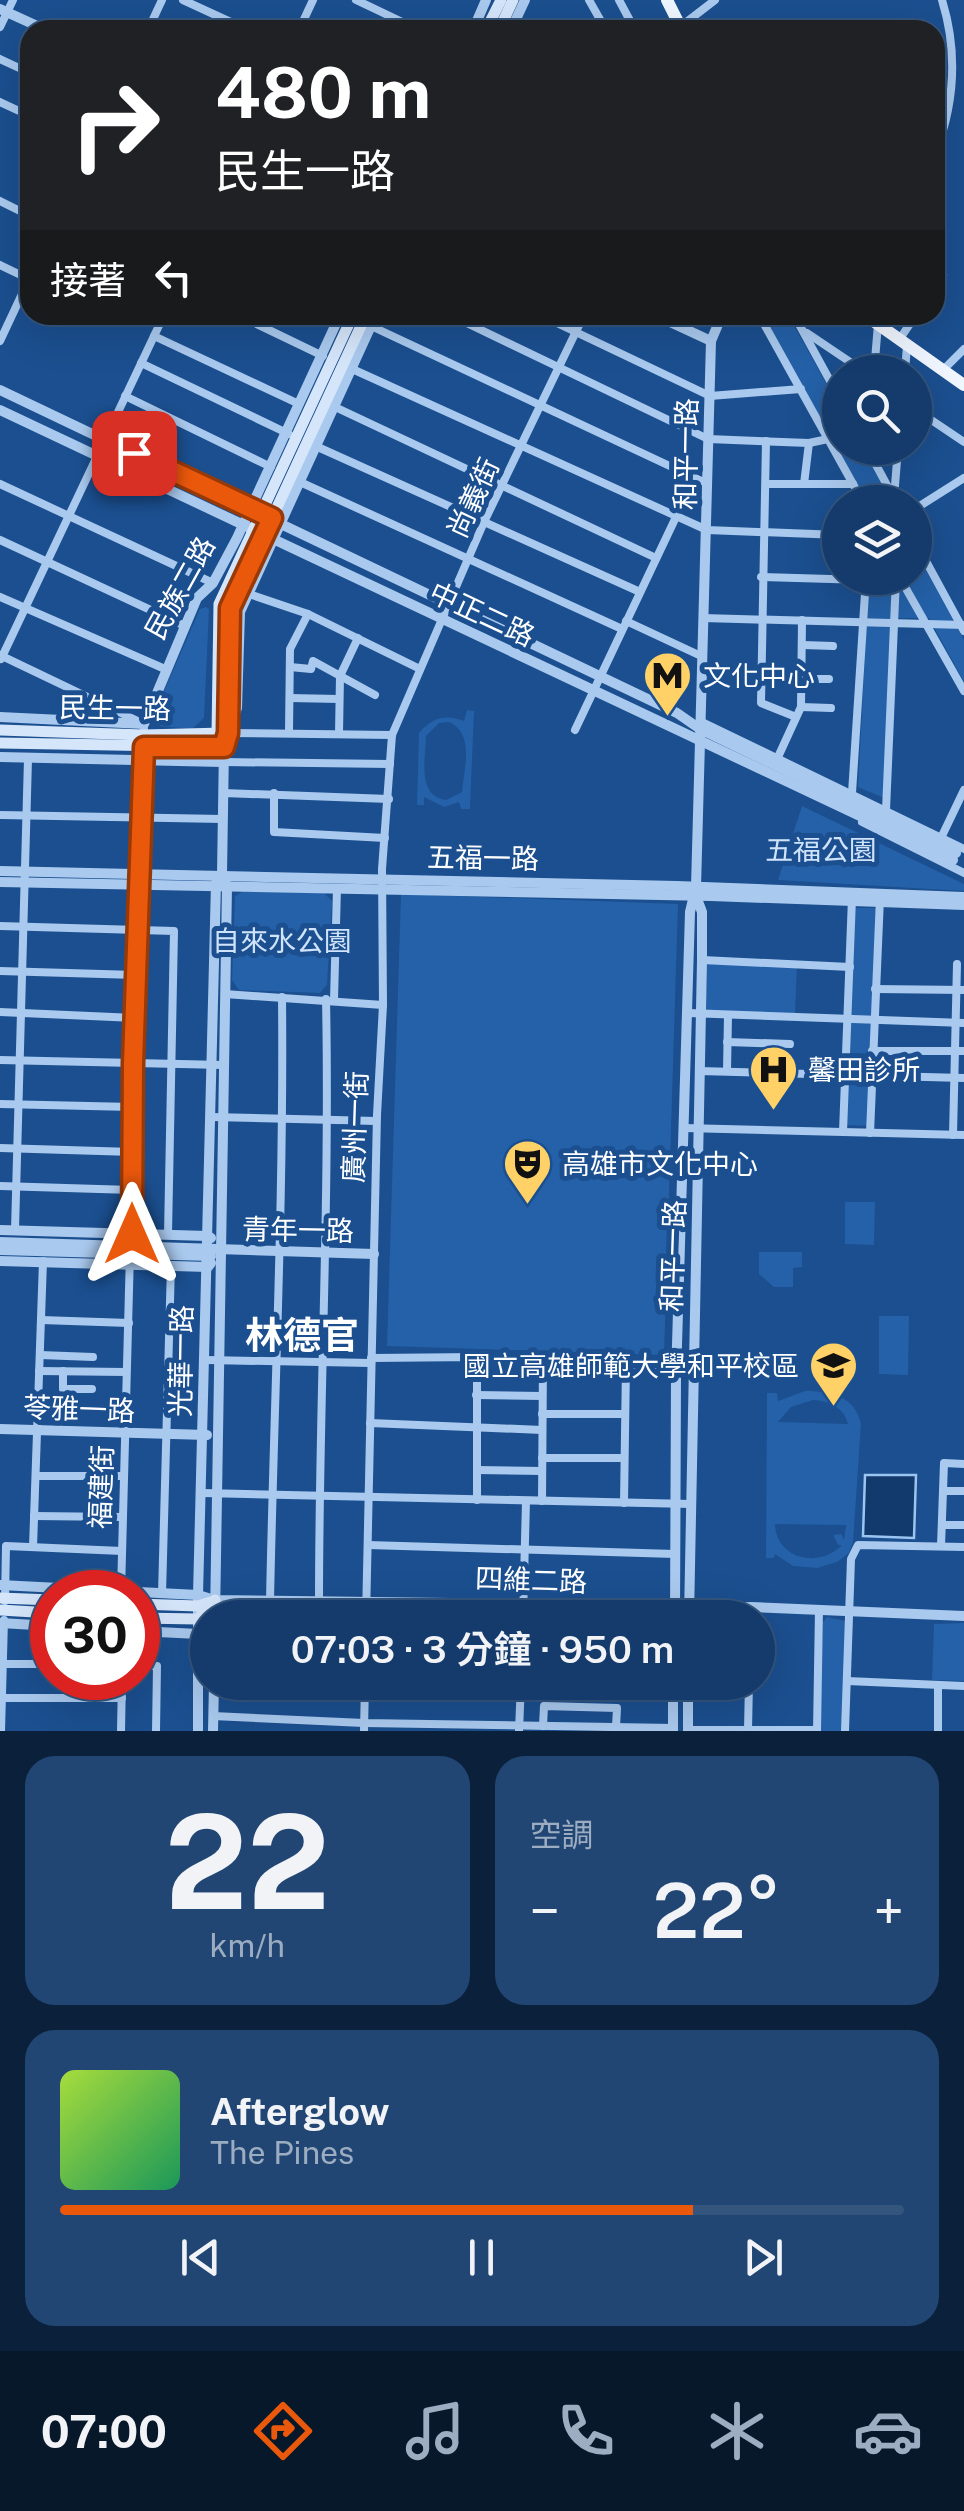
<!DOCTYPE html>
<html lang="zh-TW">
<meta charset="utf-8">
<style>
body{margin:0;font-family:"Public Sans","Noto Sans TC",sans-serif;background:#214673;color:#f1f3f6;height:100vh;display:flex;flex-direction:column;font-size:38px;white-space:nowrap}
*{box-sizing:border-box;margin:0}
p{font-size:32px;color:#9dadc1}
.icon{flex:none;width:55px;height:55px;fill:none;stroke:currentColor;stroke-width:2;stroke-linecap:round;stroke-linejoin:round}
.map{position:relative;height:1731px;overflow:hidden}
.side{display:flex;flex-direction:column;gap:25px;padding:25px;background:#0b203b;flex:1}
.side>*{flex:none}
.guide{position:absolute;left:20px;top:20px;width:925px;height:305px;border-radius:30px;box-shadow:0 10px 40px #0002,0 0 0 2px #33557e;background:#202124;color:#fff;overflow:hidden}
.tools{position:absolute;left:822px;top:355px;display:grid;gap:20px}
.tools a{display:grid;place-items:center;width:110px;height:110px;border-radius:50%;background:#143b6b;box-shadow:0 10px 40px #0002,0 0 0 2px #33557e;font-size:50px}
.speed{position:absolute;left:30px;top:1570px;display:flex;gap:20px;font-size:50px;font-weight:700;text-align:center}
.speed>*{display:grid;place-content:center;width:130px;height:130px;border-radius:50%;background:#143b6b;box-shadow:0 10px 40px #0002,0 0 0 2px #33557e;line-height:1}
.speed .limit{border:15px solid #d22;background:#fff;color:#111}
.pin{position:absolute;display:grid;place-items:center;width:85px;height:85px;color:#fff;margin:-42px;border-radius:20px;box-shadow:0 5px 15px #0006}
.me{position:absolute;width:110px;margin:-55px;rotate:0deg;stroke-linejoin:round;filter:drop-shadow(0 0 8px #0008)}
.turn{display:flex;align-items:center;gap:35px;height:210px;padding:0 30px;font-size:45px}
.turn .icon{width:130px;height:130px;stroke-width:2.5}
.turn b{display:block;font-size:70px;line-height:85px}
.then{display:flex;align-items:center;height:95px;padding:0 30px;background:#0003;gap:20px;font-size:38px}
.big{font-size:75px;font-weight:600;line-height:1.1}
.side .widget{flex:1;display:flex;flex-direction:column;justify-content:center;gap:15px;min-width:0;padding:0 35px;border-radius:30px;background:#214673}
.side .dial{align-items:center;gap:0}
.dial b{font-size:130px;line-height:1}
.song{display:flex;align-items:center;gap:30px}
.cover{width:120px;height:120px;border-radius:15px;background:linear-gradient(135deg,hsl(80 70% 55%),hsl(150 70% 35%))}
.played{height:10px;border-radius:5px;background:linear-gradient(90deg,#ea580c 75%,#33557e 75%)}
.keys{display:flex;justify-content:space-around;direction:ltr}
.heat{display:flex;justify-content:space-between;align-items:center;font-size:55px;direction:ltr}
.side .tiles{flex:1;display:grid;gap:25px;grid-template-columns:1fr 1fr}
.widget:last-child{grid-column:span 2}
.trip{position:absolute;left:190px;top:1600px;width:585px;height:100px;border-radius:50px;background:#143b6b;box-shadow:0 10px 40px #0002,0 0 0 2px #33557e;font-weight:600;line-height:100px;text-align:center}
.tab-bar{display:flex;height:160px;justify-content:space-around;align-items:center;background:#08182b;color:#9dadc1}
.tab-bar .icon{width:70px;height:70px}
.tab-bar .current{color:#ea580c}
.tab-bar b{font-size:45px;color:#f1f3f6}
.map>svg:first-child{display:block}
.green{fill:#2461a8;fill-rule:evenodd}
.water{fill:#123a6d;stroke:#9cc4f0;stroke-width:2.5}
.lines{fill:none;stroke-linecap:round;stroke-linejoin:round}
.minor{stroke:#a9c9ee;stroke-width:8}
.tertiary{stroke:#a9c9ee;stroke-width:10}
.secondary{stroke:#d6e6fa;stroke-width:11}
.primary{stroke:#f0f6ff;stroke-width:12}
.route-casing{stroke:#983908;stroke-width:25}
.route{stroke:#ea580c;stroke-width:18}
.labels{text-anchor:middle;stroke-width:10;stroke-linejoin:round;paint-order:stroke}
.street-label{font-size:28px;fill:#fff;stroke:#1b4f8f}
.poi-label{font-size:28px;fill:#fff;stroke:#1b4f8f;text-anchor:start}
.park-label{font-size:28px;fill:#cfe3fa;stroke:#1b4f8f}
.district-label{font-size:38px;font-weight:bold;fill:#fff;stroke:#1b4f8f}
</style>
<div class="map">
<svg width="964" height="1731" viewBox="0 0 964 1731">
<rect width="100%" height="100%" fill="#1b4f8f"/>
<!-- green -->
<g class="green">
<path d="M763,315H788L840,408V448H862L893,502H865Z"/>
<path d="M915,550L964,640V682L929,618H893L884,798L858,787L869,578H915Z"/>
<path d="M206,607L209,609L204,718L192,729L157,726L153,716L200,609Z"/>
<path d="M467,710L474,711L470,809H461L459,802L444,807L424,797V805H417L419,733C432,717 446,714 464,721ZM449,722C475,734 464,768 462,792L446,800C416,795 426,759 426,736L439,723Z"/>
<path d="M802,806L964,884V891L778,880Z"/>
<path d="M243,891L324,893L332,901L327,985L320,993L239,990L232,980L235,896Z"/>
<path d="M401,894L678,904L664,1355L387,1346Z"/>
<path d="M854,908H876L869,1126L845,1125Z"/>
<path d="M705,962L797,966L795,1014L704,1010Z"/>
<path d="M845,1202H875L874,1245L845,1244Z"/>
<path d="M759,1252H802V1267L793,1268V1287H774L759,1274Z"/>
<path d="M879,1316H909L908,1375L879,1374Z"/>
<path d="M805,1391C831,1391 855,1396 861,1424L853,1542L849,1553L837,1562L817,1568L793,1566L775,1554L774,1558H766L767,1393H777L778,1401ZM813,1400C829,1401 844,1407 848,1424L778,1422L791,1407ZM775,1524L846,1525L844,1540L841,1534L833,1535L838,1545H842C819,1569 776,1559 775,1524Z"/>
<path d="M827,1617L846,1621L842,1731H819L823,1622Z"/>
<path d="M964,1623V1681L932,1680L934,1624Z"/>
</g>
<!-- water -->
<path class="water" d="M865,1475H916L914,1538L863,1536Z"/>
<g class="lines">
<!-- minor -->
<g class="minor">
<path d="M183,0L248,30"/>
<path d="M356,0L419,30"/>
<path d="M589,0L606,30"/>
<path d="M619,0L635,30"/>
<path d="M0,27L13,0"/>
<path d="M680,27L715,0"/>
<path d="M148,30L162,0"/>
<path d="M299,30L313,0"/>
<path d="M0,59L30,73"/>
<path d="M0,102L30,116"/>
<path d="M935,154C955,103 958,52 942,0"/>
<path d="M0,201L30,216"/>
<path d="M0,265L29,279"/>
<path d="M935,287L943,275"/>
<path d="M238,315L323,356"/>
<path d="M450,315L708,439L809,443L828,439"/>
<path d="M540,315L710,396L801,389"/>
<path d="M759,315L863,502"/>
<path d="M794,315L840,399"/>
<path d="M371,326L706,483"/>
<path d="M807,333L865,372"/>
<path d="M154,336L299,404"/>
<path d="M899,340L916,315"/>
<path d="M0,341L30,277"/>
<path d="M141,363L289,434"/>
<path d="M350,368L707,530L840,535"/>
<path d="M943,370L964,349"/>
<path d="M874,372L878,324"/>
<path d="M905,372L907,345"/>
<path d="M125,396L271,467"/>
<path d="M335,407L656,558"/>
<path d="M915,409L964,442"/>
<path d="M766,441L761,703L796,717"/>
<path d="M311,444L640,592"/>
<path d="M867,448L896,502"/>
<path d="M300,482L622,629"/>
<path d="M0,484L213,583"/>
<path d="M766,484H853"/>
<path d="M804,484L809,443"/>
<path d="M894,498L898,448"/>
<path d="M915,509L964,478"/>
<path d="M0,540L185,626"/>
<path d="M915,541L964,631"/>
<path d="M761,577L865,580"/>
<path d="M900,578L964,691"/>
<path d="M249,594L308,614L420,669"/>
<path d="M0,597L165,669"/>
<path d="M703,618L964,625"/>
<path d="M626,621L701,656"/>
<path d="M803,645L833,646"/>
<path d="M0,655L144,724L121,1592"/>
<path d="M1,659L164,315"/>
<path d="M290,667L311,669L313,661L375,695"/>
<path d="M802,679H829"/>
<path d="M290,698L339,699"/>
<path d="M801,707L831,708"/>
<path d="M700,721L964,849"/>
<path d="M575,730L676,517"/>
<path d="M289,731L290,649L308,614"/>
<path d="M228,733L392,735"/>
<path d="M339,734L340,676L358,638"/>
<path d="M778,757L801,707L802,620"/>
<path d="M223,762L390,764"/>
<path d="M223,793L389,799"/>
<path d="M274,793V832L385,838"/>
<path d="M852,793L866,578"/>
<path d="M886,810L896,578"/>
<path d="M0,815L223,819"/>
<path d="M862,822L964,873"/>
<path d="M941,838L964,790"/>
<path d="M0,926L174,931L168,1234"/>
<path d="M702,960L850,967"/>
<path d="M0,971L136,975"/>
<path d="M875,989L964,990"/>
<path d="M225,994L383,1005"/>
<path d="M334,1000L337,888"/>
<path d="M0,1012L135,1018"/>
<path d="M688,1013L964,1023"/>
<path d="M727,1042L790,1044"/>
<path d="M872,1051H964"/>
<path d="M0,1060L224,1065"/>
<path d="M699,1071L964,1078"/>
<path d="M727,1071L728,1015"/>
<path d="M0,1104L133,1107"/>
<path d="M211,1117L376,1121"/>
<path d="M684,1128L964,1135"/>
<path d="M843,1132L852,898"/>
<path d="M870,1133L880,898"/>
<path d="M953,1135L957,964"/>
<path d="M0,1148L133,1152"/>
<path d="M0,1186L132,1190"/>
<path d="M15,1230L28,759"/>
<path d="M41,1320L129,1323"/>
<path d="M40,1355L93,1357"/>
<path d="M477,1357V1500"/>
<path d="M371,1358L477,1357L693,1367"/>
<path d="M206,1360L371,1363"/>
<path d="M39,1371L126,1372"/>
<path d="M63,1371V1389H92"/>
<path d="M476,1395L542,1396"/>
<path d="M542,1414H624"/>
<path d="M370,1423L542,1430"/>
<path d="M542,1458H624"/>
<path d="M477,1470L542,1471"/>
<path d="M36,1476H124"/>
<path d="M943,1491H964"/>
<path d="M203,1493L691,1504"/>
<path d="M542,1501L543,1360"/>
<path d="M624,1503L626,1364"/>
<path d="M34,1516L122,1517"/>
<path d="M942,1525H964"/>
<path d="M368,1545L675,1554"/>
<path d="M941,1546L944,1463L964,1464"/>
<path d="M33,1547L43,1261"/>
<path d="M162,1594L171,1265"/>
<path d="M5,1601L6,1546L122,1551"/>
<path d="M260,1601V1618"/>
<path d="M270,1601C274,1399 284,1198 282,997"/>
<path d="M319,1601C319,1400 330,1200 326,999"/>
<path d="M366,1618L377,1115L383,1005L382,869L392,735L484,522L584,315"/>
<path d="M523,1618L526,1501"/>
<path d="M2,1664H52"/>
<path d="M138,1666H157L156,1731"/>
<path d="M847,1681L964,1686"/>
<path d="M0,1698H122"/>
<path d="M213,1716L364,1723L673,1728"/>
<path d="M543,1726L544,1706L617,1708L616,1727"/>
<path d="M688,1730H817"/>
<path d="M748,1730L749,1682"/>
<path d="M1,1731L4,1620"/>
<path d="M121,1731L122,1678"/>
<path d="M364,1731L365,1682"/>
<path d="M519,1731L521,1682"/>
<path d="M817,1731L819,1609"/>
<path d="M845,1731L851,1559L858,1545L964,1547"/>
<path d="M938,1731V1685"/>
</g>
<!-- tertiary -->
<g class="tertiary">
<path d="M0,9L46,30"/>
<path d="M473,30L486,0"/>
<path d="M511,30L525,0"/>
<path d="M655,315L711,341"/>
<path d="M0,390L677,713L700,729L956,853"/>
<path d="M0,410L953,860"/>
<path d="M0,717L144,724L197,598L213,583L237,538L340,315"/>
<path d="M230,727L237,708L240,612L376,315"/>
<path d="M0,757L223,762"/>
<path d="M0,871L677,886L964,897"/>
<path d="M0,882L711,896L964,905"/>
<path d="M0,1230L208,1236L211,1238"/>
<path d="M0,1242L374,1254"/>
<path d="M0,1250L211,1256"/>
<path d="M0,1261L208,1267L211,1263"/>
<path d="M0,1429L207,1435"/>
<path d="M0,1585L198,1595L215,1600L530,1604L676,1611L751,1607L964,1616"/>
<path d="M689,1617L702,960V912L696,896"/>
<path d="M215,1618L227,886L222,874L224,747"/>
<path d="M675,1618L676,1378L690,912L696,887L711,341L722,315"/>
<path d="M0,1623L52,1626"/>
<path d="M138,1631L198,1634L201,1628"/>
<path d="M198,1731V1595L216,883"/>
<path d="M213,1731L214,1682"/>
<path d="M673,1731V1682"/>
<path d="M688,1731V1682"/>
</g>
<!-- secondary -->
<g class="secondary">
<path d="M486,30L501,0"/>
<path d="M499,30L513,0"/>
<path d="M0,730L144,735L224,733"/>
<path d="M0,743L224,747"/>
<path d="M224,747L217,733L219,604L353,315"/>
<path d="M224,747L228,733L230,609L366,315"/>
<path d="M0,1598L52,1600"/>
<path d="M138,1604L198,1606L211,1602"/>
<path d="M0,1610L52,1613"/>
<path d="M138,1618L198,1619L215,1600"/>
</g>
<!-- primary -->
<g class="primary">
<path d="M667,0L682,30"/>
<path d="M865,315L964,385"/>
</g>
</g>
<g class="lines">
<defs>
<path id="route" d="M132,1234L133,1063L144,747H224L228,733L230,608L272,518L134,453"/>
</defs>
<!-- route casing -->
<use href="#route" class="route-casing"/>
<!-- route -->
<use href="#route" class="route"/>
</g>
<!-- icons -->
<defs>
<symbol id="metro-pin" viewBox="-11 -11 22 30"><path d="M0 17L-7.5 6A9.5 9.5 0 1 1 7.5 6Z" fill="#ffd166" stroke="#1b4f8f"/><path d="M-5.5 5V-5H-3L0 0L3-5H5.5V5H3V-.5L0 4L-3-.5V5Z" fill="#111"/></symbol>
<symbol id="hospital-pin" viewBox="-11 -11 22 30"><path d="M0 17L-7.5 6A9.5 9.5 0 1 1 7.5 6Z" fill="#ffd166" stroke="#1b4f8f"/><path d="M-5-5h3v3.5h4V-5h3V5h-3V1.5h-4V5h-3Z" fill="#111"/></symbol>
<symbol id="theatre-pin" viewBox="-11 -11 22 30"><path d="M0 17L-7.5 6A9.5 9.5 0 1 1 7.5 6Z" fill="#ffd166" stroke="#1b4f8f"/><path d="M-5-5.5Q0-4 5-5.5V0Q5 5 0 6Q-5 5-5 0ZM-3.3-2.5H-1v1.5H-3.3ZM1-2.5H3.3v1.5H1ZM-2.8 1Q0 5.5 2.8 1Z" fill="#111"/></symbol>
<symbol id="university-pin" viewBox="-11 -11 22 30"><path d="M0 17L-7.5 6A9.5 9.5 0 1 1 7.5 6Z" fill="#ffd166" stroke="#1b4f8f"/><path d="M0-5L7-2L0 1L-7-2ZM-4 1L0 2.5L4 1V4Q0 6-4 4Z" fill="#111"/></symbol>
</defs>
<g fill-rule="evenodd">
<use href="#metro-pin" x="640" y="648" width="55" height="75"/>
<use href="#hospital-pin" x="746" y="1042" width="55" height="75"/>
<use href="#theatre-pin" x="500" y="1136" width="55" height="75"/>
<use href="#university-pin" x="806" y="1338" width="55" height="75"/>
</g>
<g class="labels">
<!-- street labels -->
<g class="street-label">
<text transform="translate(686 454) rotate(-89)" y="10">和平一路</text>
<text transform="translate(473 498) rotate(-65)" y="10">尚義街</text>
<text transform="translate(180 588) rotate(-61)" y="10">民族二路</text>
<text transform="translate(482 614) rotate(25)" y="10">中正二路</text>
<text transform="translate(115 708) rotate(1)" y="10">民生一路</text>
<text transform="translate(483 858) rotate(1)" y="10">五福一路</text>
<text transform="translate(355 1127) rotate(-88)" y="10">廣州一街</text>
<text transform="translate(298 1230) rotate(1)" y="10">青年一路</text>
<text transform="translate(673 1256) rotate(-88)" y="10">和平一路</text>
<text transform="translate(181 1361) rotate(-89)" y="10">光華一路</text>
<text transform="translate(79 1409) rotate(2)" y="10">苓雅一路</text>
<text transform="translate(101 1487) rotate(-88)" y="10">福建街</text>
<text transform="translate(531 1580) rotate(2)" y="10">四維二路</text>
</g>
<!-- poi labels -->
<g class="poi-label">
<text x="703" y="686">文化中心</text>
<text x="808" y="1080">馨田診所</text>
<text x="562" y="1174">高雄市文化中心</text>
<text x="799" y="1376" text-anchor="end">國立高雄師範大學和平校區</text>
</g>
<!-- park labels -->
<g class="park-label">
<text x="821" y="860">五福公園</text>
<text x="282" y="951">自來水公園</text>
</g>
<!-- district labels -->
<g class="district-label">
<text x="302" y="1349">林德官</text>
</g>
</g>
</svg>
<div class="tools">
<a><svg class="icon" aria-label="search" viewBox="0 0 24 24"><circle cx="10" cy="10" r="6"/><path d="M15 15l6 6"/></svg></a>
<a><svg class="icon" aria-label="layers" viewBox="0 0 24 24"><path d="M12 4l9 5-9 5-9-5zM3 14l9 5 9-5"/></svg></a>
</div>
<div class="speed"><div class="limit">30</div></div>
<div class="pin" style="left:134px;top:453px;background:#d93025"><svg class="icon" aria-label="arrive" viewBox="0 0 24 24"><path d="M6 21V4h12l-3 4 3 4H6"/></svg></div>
<svg class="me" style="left:132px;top:1234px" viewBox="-20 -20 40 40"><path d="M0-17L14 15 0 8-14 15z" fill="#ea580c" stroke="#fff" stroke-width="4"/></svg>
<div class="trip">07:03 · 3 分鐘 · 950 m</div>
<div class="guide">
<div class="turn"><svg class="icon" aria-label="right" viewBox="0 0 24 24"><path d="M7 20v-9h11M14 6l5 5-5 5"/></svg><div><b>480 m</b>民生一路</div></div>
<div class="then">接著<svg class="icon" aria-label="left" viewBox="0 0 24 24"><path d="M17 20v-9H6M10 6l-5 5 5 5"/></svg></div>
</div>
</div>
<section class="side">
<div class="tiles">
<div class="widget dial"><b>22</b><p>km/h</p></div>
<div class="widget"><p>空調</p>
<div class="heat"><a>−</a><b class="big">22°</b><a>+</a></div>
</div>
<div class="widget">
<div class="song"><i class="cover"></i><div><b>Afterglow</b><p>The Pines</p></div></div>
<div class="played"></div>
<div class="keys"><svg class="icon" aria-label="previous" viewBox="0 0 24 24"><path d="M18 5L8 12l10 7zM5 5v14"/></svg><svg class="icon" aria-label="pause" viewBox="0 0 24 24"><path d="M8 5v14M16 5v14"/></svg><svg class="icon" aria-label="next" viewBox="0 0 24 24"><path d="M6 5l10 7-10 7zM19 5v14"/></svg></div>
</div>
</div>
</section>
<nav class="tab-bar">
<b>07:00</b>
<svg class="icon current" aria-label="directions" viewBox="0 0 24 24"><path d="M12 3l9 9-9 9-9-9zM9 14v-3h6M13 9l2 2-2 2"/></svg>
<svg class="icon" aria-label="music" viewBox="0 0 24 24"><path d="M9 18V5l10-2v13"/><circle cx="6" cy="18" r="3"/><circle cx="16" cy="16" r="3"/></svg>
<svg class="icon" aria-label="phone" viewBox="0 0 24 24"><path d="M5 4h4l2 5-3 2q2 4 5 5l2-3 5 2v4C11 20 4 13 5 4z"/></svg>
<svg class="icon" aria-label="climate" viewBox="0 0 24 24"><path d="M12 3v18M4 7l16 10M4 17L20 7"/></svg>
<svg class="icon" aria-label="car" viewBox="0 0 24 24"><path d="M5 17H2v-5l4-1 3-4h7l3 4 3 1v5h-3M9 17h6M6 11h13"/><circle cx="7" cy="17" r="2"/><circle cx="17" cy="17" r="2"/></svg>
</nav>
